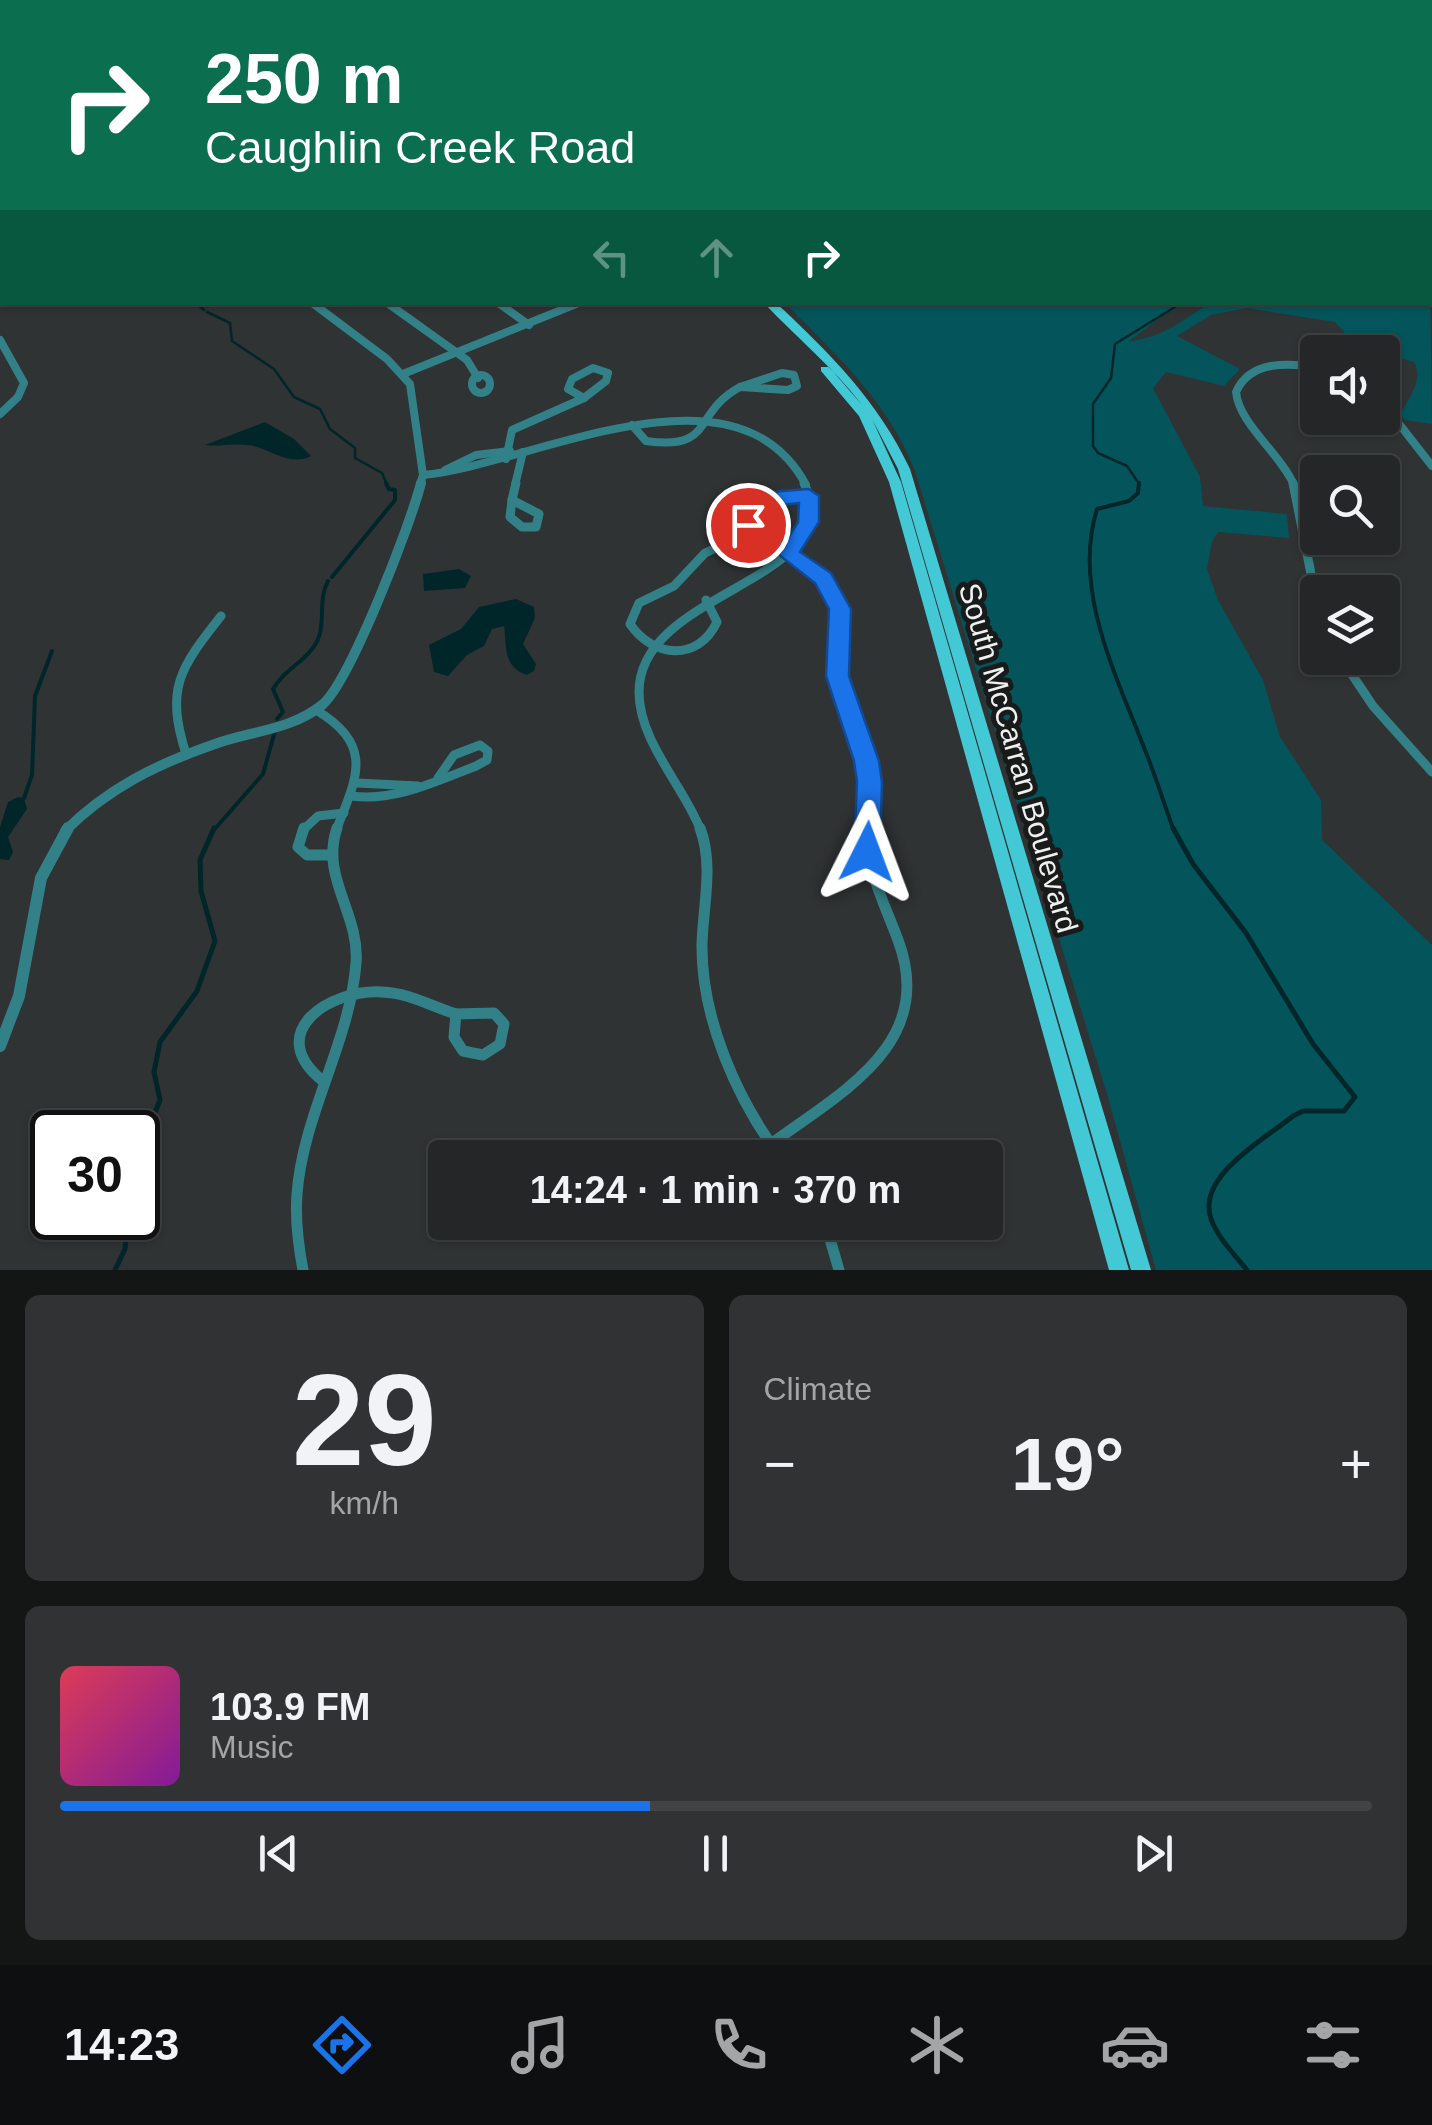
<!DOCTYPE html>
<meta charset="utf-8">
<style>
body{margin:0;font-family:Arial,sans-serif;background:#303233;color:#f1f3f6;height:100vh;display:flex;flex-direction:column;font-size:38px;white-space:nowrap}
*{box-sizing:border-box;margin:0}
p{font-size:32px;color:#a3a5a7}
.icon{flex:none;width:55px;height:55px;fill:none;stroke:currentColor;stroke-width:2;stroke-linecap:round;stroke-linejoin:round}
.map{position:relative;height:1270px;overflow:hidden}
.panel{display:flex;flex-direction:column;gap:25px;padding:25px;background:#141515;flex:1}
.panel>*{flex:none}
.guide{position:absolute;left:0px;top:0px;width:1432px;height:305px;box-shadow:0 2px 8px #0004,0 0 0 2px #414344;background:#0b6e4f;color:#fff;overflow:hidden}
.buttons{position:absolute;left:1300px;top:335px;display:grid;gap:20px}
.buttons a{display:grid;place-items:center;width:100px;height:100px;border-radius:10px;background:#242627;box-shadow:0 2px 8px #0004,0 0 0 2px #414344;font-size:50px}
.speed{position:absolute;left:30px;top:1110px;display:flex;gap:20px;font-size:50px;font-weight:700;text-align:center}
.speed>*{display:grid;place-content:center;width:130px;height:130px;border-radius:50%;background:#242627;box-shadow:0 2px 8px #0004,0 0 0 2px #414344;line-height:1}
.speed .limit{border:5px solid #111;border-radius:15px;background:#fff;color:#111}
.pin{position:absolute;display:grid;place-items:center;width:85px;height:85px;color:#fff;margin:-42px;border:5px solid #fff;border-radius:50%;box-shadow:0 2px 10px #0007}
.me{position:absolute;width:110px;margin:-55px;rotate:3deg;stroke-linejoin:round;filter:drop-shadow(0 0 8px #0008)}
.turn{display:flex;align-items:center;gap:35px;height:210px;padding:0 40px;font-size:45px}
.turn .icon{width:130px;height:130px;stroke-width:2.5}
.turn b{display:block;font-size:70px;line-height:85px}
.lanes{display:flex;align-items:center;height:95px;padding:0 40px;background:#0003;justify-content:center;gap:50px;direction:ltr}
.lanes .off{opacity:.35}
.big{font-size:75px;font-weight:700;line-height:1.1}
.panel .tile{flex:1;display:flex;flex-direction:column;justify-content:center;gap:15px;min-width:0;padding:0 35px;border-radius:15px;background:#303233}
.panel .dial{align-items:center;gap:0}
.dial b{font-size:130px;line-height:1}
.song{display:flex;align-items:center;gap:30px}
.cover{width:120px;height:120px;border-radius:15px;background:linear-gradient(135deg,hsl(350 70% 55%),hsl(290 70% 35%))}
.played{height:10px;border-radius:5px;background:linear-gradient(90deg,#1a73e8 45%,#414344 45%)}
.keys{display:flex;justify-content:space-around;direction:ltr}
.heat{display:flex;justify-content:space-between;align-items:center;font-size:55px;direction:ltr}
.panel .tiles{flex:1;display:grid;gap:25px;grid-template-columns:1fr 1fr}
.tile:last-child{grid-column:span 2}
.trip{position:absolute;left:428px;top:1140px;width:575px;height:100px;border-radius:10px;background:#242627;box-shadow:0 2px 8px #0004,0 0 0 2px #414344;font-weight:700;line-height:100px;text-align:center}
.dock{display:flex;height:160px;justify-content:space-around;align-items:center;background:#0e0f10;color:#a3a5a7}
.dock .icon{width:70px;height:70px}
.dock .on{color:#1a73e8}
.dock b{font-size:45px;color:#f1f3f6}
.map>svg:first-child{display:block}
.green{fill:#03555b}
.water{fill:#00262a}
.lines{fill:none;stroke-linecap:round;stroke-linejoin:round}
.stream-far2{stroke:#00262a;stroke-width:2.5}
.stream-far1{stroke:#00262a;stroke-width:4}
.stream{stroke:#00262a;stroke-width:5}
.minor-far3{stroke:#338188;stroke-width:5}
.minor-far2{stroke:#338188;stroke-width:8}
.minor-far1{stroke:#338188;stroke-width:9}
.minor{stroke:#338188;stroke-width:11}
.tertiary-far2{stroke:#338188;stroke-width:8}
.tertiary-far1{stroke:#338188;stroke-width:10}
.tertiary{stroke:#338188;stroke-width:12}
.secondary{fill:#0cacb8;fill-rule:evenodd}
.primary{fill:#42c9d5;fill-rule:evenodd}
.route{fill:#1a73e8;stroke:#114b97;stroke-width:2.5}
.labels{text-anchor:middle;stroke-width:10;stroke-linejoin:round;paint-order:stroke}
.street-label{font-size:30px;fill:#eff1f1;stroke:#191b1b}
</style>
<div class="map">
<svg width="1432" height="1270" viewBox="0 0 1432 1270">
<rect width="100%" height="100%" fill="#303334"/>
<!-- green -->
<path class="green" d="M1430,280L1432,424L1405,420L1400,414C1409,399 1424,378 1414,362L1370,350L1352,341L1335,322L1247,308L1211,315L1177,336L1240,369L1224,386L1166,372L1153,388L1200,477L1203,506L1287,514L1289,538L1218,532L1212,542L1207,569L1218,600L1263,680L1280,737L1321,800L1322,840L1432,945V1270H1156L1107,1094L915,471C888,401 836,355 785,303L904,302L926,307L929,302L1195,303L1170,310L1128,342C1169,335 1178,322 1211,303L1430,302Z"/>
<!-- water -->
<g class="water">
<path d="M265,422L294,439L311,456C288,468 268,446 246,445C232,443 219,447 205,445Z"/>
<path d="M459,569L471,576L465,588L424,591L423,574Z"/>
<path d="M516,599L534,607L535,618L523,644L536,664L534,671L527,675C502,666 507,646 504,626L492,629L484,646L467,655L448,676L434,672L429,645L461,629L479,607Z"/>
<path d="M18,797L24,798L27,809L8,837L13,852L9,860L0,859V827L8,802Z"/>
</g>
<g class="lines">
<!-- stream-far2 -->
<g class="stream-far2">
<path d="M195,302L204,310"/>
<path d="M207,312L230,323L232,341L274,369L294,397L320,409L330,429L355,448V458L382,473L387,485"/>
<path d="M1140,485L1127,466L1098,453L1093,446V404L1111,378L1115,344L1183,302"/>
</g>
<!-- stream-far1 -->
<g class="stream-far1">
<path d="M1139,483L1138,493L1129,501L1097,509C1072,590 1116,675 1145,750C1156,777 1164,804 1174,831"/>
<path d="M332,577L395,500V490L389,489L386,483"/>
<path d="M277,719L283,712L273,689C285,669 300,665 312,649C329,629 316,603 328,581"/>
<path d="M24,798L32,775L35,696L52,651"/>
<path d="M213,831L263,774L275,731"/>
</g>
<!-- stream -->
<g class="stream">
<path d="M1173,828L1193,864L1246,933L1313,1044L1355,1097L1344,1111H1303L1293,1116C1265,1139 1196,1176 1211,1219C1218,1238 1234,1254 1247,1270"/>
<path d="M138,1157L160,1100L154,1072L160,1042L197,991L215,941L201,891L200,860L214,828"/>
<path d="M115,1270L125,1249L127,1218"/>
</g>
<!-- minor-far3 -->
<g class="minor-far3">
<path d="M1051,0L1068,2"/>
<path d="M1187,0L1213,2"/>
<path d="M852,2L859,0"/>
<path d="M1304,2L1310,0"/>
<path d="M1430,10L1432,25"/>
</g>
<!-- minor-far2 -->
<g class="minor-far2">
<path d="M386,302L467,360L478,378"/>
<path d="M497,302L529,325"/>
<path d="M0,340L24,383L18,397L0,414"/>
<path d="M593,368L608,373L606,381L584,398L568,389L572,379Z"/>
<path d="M782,373L794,375L797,386L788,390L740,387Z"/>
<path d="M403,374L581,302"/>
<circle cx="481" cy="384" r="9"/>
<path d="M1382,402L1432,466"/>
<path d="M632,425L646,441C715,451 692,413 740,387"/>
<path d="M506,459L512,430L584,398"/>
<path d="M445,470L476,455L510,451"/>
<path d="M423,475C531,465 735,352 806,485"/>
<path d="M515,485L523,452"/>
<path d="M1294,485C1280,453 1239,424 1236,392C1250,360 1288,363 1318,367"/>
</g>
<!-- minor-far1 -->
<g class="minor-far1">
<path d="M1293,483L1318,609"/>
<path d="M512,500L539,514L536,527H522L510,517Z"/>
<path d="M512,500L516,483"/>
<path d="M788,554L823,578L840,609L837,675L867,762V831"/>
<path d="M706,600L717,622C698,662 653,658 630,624L639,603L674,586L705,553L740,537L764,503L781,496H809"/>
<path d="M1341,658L1373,706L1432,772"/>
<path d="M316,710C376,746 356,778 336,831"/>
<path d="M186,754C165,688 180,668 221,616"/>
<path d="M357,783L418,786"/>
<path d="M352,796C394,802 437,781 476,766L487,760L488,751L480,745L454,755L438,778"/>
<path d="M302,831L318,816L344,813"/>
<path d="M701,831C684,786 639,742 639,692C639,589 850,583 804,483"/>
</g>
<!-- minor -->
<g class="minor">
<path d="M304,828L298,847L307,855H331"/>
<path d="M700,828C714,865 703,906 702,944C701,1018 737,1100 781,1158"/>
<path d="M494,1013L504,1024L500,1044L483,1055L463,1051L454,1037L456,1014Z"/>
<path d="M323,1081C263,1033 329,989 382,992C410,993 430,1006 456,1014"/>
<path d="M771,1144C841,1092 937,1044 898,940C884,902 866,870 867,828"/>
<path d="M825,1222L839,1270"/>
<path d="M303,1270C298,1244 295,1220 297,1194C303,1114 350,1042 356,963C360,914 320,877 337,828"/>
</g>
<!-- tertiary-far2 -->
<path class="tertiary-far2" d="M311,302L387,359L410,384L423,475L420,485"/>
<!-- tertiary-far1 -->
<path class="tertiary-far1" d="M65,831C108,788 157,764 215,744C251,731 291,730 322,705C350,682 411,523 421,483"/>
<!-- tertiary -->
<path class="tertiary" d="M0,1046L19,996L41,878L68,828"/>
<!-- secondary -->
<path class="secondary" d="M741,0L739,2H733L734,0Z"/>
<!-- primary -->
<g class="primary">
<path d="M326,0H335L337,2H329Z"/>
<path d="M763,302H775C829,352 878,401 910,469L1151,1270H1131L898,469L872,419L901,482L1129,1270H1109L889,482L859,416L821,371V367H829L862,405C833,367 796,337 763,302Z"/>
</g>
</g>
<!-- route -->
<path class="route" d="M809,489L819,496V522L800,552L831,573L851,609L849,676L879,761L882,782L880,852L876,860L867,863L857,860L854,852L857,782L854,761L826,676L829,609L815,583L778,554L798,522L799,503C774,505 768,509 756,530L748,532L738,525C758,489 771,492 809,489Z"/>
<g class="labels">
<!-- street labels -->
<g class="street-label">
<text transform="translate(1018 758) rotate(74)" y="10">South McCarran Boulevard</text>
</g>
</g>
</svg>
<div class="buttons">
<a><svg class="icon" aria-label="sound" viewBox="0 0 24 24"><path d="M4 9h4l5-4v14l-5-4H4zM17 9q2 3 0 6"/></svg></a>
<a><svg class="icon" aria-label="search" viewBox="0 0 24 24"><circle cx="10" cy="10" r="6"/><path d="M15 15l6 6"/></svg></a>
<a><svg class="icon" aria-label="layers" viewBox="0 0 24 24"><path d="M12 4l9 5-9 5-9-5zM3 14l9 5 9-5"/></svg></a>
</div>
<div class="speed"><div class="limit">30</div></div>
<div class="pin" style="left:748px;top:525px;background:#d93025"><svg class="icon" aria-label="arrive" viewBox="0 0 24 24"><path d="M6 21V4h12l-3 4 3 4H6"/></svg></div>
<svg class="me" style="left:867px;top:852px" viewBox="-20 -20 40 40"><path d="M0-17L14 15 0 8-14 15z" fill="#1a73e8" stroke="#fff" stroke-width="4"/></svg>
<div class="trip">14:24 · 1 min · 370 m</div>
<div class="guide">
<div class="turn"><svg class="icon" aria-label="right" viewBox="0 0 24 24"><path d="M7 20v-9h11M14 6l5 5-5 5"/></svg><div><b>250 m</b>Caughlin Creek Road</div></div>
<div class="lanes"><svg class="icon off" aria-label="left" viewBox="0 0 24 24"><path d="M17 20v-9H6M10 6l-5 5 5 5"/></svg><svg class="icon off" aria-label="ahead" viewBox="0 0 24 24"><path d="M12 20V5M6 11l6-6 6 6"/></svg><svg class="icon" aria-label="right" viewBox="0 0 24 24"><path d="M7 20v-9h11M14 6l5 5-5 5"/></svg></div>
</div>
</div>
<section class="panel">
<div class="tiles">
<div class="tile dial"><b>29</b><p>km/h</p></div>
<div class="tile"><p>Climate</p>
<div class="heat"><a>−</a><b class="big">19°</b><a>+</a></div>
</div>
<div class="tile">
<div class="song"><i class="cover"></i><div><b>103.9 FM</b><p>Music</p></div></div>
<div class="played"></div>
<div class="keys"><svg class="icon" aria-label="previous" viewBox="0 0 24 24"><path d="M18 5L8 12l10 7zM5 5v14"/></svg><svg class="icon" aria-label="pause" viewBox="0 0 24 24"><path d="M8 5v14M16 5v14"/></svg><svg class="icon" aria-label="next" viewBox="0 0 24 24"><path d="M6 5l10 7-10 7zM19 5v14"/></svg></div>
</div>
</div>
</section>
<nav class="dock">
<b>14:23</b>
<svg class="icon on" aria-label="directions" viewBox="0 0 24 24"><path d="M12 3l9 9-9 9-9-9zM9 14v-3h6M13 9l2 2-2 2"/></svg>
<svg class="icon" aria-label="music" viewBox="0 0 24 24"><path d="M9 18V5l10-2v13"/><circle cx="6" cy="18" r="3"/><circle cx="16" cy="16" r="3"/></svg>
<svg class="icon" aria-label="phone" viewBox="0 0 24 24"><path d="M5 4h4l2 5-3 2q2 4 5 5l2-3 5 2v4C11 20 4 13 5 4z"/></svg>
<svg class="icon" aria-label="climate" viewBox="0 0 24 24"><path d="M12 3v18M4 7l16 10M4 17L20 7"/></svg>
<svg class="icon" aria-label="car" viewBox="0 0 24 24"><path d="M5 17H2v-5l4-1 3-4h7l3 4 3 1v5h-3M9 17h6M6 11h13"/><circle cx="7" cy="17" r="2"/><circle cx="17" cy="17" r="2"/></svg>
<svg class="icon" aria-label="filters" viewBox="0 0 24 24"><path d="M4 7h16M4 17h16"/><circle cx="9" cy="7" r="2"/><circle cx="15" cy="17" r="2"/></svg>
</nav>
